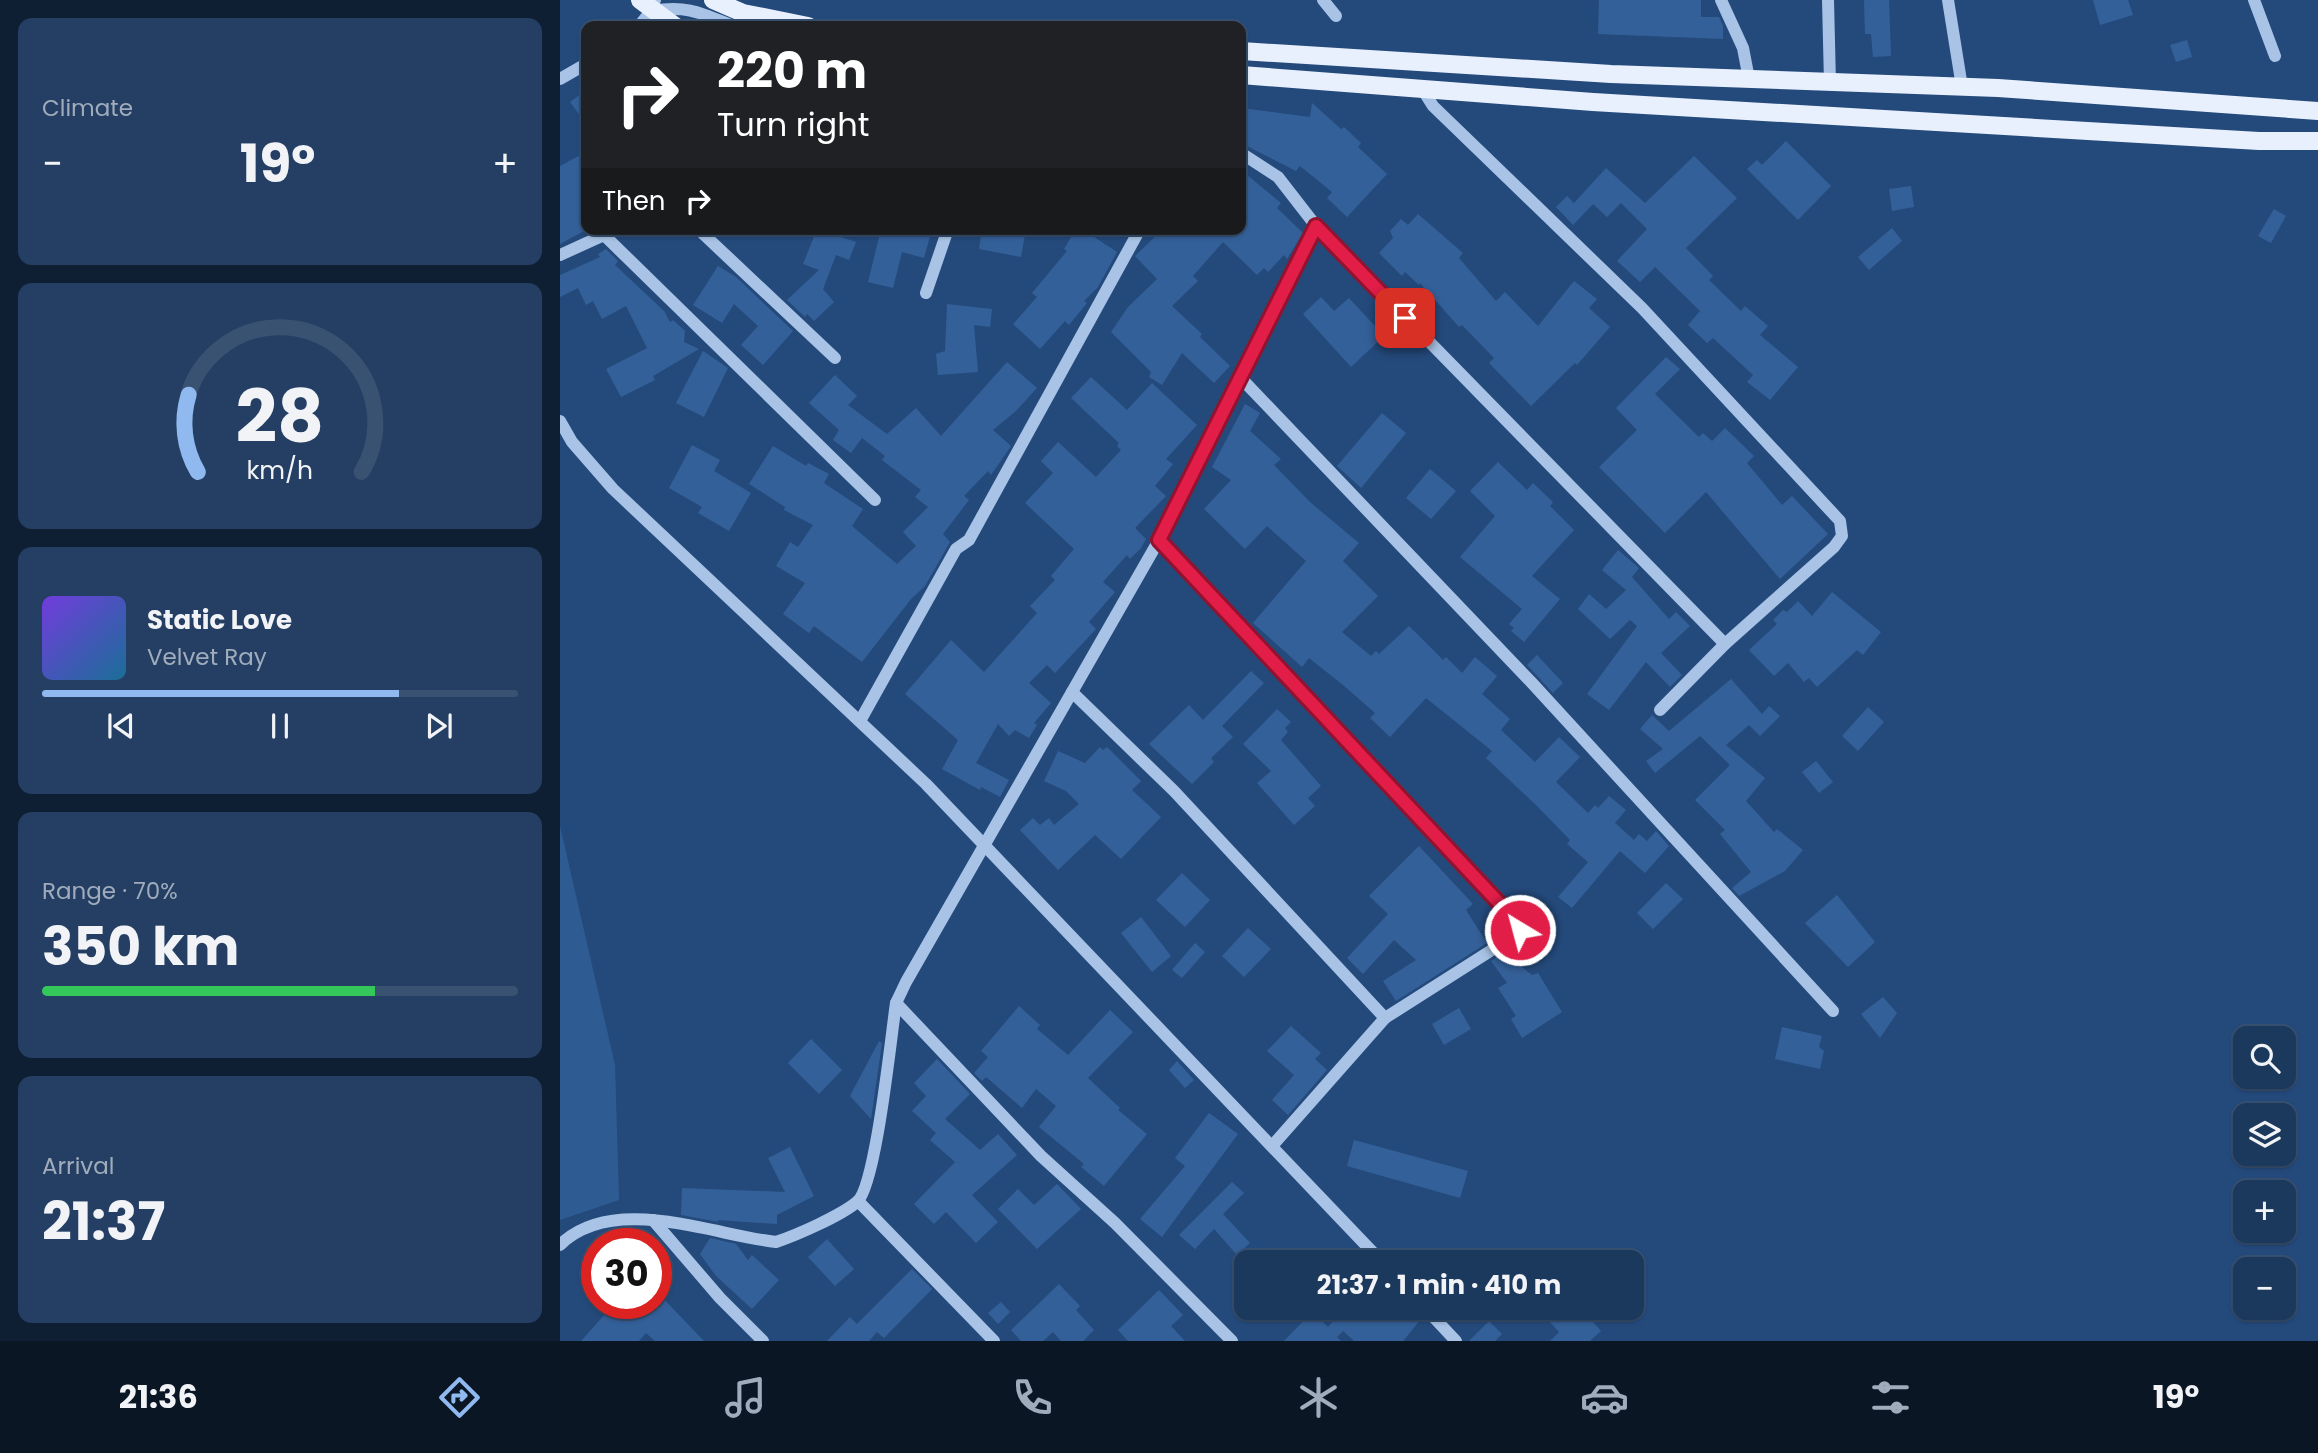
<!DOCTYPE html>
<meta charset="utf-8">
<style>
body{margin:0;font-family:Poppins,sans-serif;background:#243f63;color:#f1f3f6;height:100vh;display:flex;flex-direction:column;font-size:26px;white-space:nowrap}
*{box-sizing:border-box;margin:0}
p{font-size:23px;color:#a0acbc}
.icon{flex:none;width:38px;height:38px;fill:none;stroke:currentColor;stroke-width:2;stroke-linecap:round;stroke-linejoin:round}
.map{position:relative;flex:1;overflow:hidden}
.side{display:flex;flex-direction:column;gap:18px;padding:18px;background:#0f1f33;width:560px}
.side>*{flex:none}
.top-card{position:absolute;left:21px;top:21px;width:665px;height:214px;border-radius:14px;box-shadow:0 2px 5px #0004,0 0 0 2px #395272;background:#202124;color:#fff;overflow:hidden}
.tools{position:absolute;left:1673px;top:1026px;display:grid;gap:14px}
.tools a{display:grid;place-items:center;width:63px;height:63px;border-radius:14px;background:#1b385d;box-shadow:0 2px 5px #0004,0 0 0 2px #395272;font-size:35px}
.speed{position:absolute;left:21px;top:1228px;display:flex;gap:14px;font-size:35px;font-weight:700;text-align:center}
.speed>*{display:grid;place-content:center;width:91px;height:91px;border-radius:50%;background:#1b385d;box-shadow:0 2px 5px #0004,0 0 0 2px #395272;line-height:1}
.speed .limit{border:10px solid #d22;background:#fff;color:#111}
.pin{position:absolute;display:grid;place-items:center;width:60px;height:60px;color:#fff;margin:-30px;border-radius:14px;box-shadow:0 4px 10px #0006}
.me{position:absolute;width:77px;margin:-38px;rotate:323deg;stroke-linejoin:round;filter:drop-shadow(0 0 5px #0008)}
.turn{display:flex;align-items:center;gap:24px;height:147px;padding:0 21px;font-size:32px}
.turn .icon{width:91px;height:91px;stroke-width:2.5}
.turn b{display:block;font-size:49px;line-height:60px}
.then{display:flex;align-items:center;height:66px;padding:0 21px;background:#0003;gap:14px;font-size:26px}
.big{font-size:52px;font-weight:700;line-height:1.1}
.side .tile{flex:1;display:flex;flex-direction:column;justify-content:center;gap:10px;min-width:0;padding:0 24px;border-radius:14px;background:#243f63}
.side .dial{align-items:center;gap:0}
.dial svg{height:182px;overflow:visible;fill:none;stroke:#395272;stroke-width:7;stroke-linecap:round;text-anchor:middle}
.dial text{fill:#f1f3f6;stroke:none}
.song{display:flex;align-items:center;gap:21px}
.cover{width:84px;height:84px;border-radius:10px;background:linear-gradient(135deg,hsl(260 70% 55%),hsl(200 70% 35%))}
.played{height:7px;border-radius:4px;background:linear-gradient(90deg,#90b9f0 75%,#395272 75%)}
.keys{display:flex;justify-content:space-around;direction:ltr}
.heat{display:flex;justify-content:space-between;align-items:center;font-size:38px;direction:ltr}
.charge{height:10px;border-radius:5px;background:linear-gradient(90deg,#34c759 70%,#395272 0)}
.trip{position:absolute;left:674px;top:1250px;width:410px;height:70px;border-radius:14px;background:#1b385d;box-shadow:0 2px 5px #0004,0 0 0 2px #395272;font-weight:700;line-height:70px;text-align:center}
.dock{display:flex;height:112px;justify-content:space-around;align-items:center;background:#0b1625;color:#a0acbc}
.dock .icon{width:49px;height:49px}
.dock .on{color:#90b9f0}
.dock b{font-size:32px;color:#f1f3f6}
main{display:flex;flex:1;min-height:0}
.map>svg:first-child{display:block}
.green{fill:#2f5b93}
.building{fill:#346099}
.lines{fill:none;stroke-linecap:round;stroke-linejoin:round}
.minor{stroke:#a8c3e5;stroke-width:12}
.major{stroke:#e9f0fd;stroke-width:18}
.route-casing{stroke:#92132f;stroke-width:18}
.route{stroke:#e11d48;stroke-width:12}
</style>
<main>
<section class="side">
<div class="tile"><p>Climate</p>
<div class="heat"><a>−</a><b class="big">19°</b><a>+</a></div>
</div>
<div class="tile dial"><svg viewBox="0 0 100 80">
<path d="M14 69A42 42 0 1 1 86 69"/>
<path d="M14 69A42 42 0 0 1 10 35" stroke="#90b9f0"/>
<text x="50" y="56" font-size="32" font-weight="700">28</text>
<text x="50" y="72" font-size="11">km/h</text>
</svg></div>
<div class="tile">
<div class="song"><i class="cover"></i><div><b>Static Love</b><p>Velvet Ray</p></div></div>
<div class="played"></div>
<div class="keys"><svg class="icon" aria-label="previous" viewBox="0 0 24 24"><path d="M18 5L8 12l10 7zM5 5v14"/></svg><svg class="icon" aria-label="pause" viewBox="0 0 24 24"><path d="M8 5v14M16 5v14"/></svg><svg class="icon" aria-label="next" viewBox="0 0 24 24"><path d="M6 5l10 7-10 7zM19 5v14"/></svg></div>
</div>
<div class="tile"><p>Range · 70%</p><b class="big">350 km</b><div class="charge"></div></div>
<div class="tile"><p>Arrival</p><b class="big">21:37</b></div>
</section>
<div class="map">
<svg width="1758" height="1341" viewBox="0 0 1758 1341">
<rect width="100%" height="100%" fill="#244a7c"/>
<!-- green -->
<path class="green" d="M0,826L55,1065L59,1200L0,1220Z"/>
<!-- building -->
<g class="building">
<path d="M1039,0H1141V17H1159L1163,26V39L1038,34Z"/>
<path d="M1304,0H1329L1331,56L1313,57L1311,34H1305Z"/>
<path d="M1533,0H1568L1573,15L1540,25Z"/>
<path d="M1627,40L1632,57L1616,62L1610,45Z"/>
<path d="M26,90V124L10,102Z"/>
<path d="M752,103L781,129L784,127L801,143L798,147L827,174L787,217L767,198L772,192L740,166L736,171L681,143V108L750,117Z"/>
<path d="M1226,141L1271,186L1238,220L1187,169L1197,160L1202,165Z"/>
<path d="M26,152V198L20,201L26,211V230L0,244V166Z"/>
<path d="M1134,156L1177,198L1126,248L1153,276L1149,280L1181,311L1185,306L1208,326L1200,335L1238,367L1210,400L1187,382L1193,375L1153,338L1147,343L1128,325L1140,311L1095,267L1080,282L1057,261L1087,229L1061,203L1047,217L1033,204L1013,225L996,207L1007,196L1014,203L1046,168L1085,203Z"/>
<path d="M681,170L721,203L717,208L743,233L727,259L724,255L708,272L704,268L697,275L663,242L633,276L638,281L612,306L642,334L640,337L670,366L654,383L622,353L602,385L589,377L591,372L551,332L568,307L597,279L575,256L603,229H681Z"/>
<path d="M1351,186L1354,207L1332,211L1329,189Z"/>
<path d="M1714,209L1726,216L1711,243L1698,236Z"/>
<path d="M858,214L903,253L899,258L936,301L945,292L978,326L1014,281L1037,299L1029,308L1050,327L1017,365L1015,363L971,406L929,363L934,358L902,325L899,327L860,283L859,285L845,272L842,276L819,253L833,238L830,231L841,219L848,225Z"/>
<path d="M1332,228L1342,241L1309,270L1298,257Z"/>
<path d="M257,229L296,242L289,260L276,255L263,289L274,302L254,321L247,314L245,317L227,300L259,270L243,264Z"/>
<path d="M321,229H372L364,258L342,252L333,288L308,282Z"/>
<path d="M422,229H466L461,257L419,249Z"/>
<path d="M516,229H522L557,252L538,287L524,301L527,303L509,325L505,321L480,349L453,324L477,297L472,293L507,251L504,249Z"/>
<path d="M46,249L58,261L55,265L104,311L110,322L113,320L125,331L124,342L139,349L93,376L95,380L61,397L46,369L87,348L66,306L42,319L33,301L26,305L18,288L0,297V275L40,257L38,254Z"/>
<path d="M158,266L176,277L233,331L203,365L181,345L198,326L174,304L162,323L133,305Z"/>
<path d="M761,297L774,311L789,298L824,336L791,367L743,314Z"/>
<path d="M387,304L432,309L430,327L414,325L418,372L378,375L376,354L385,351Z"/>
<path d="M143,351L168,368L144,417L116,403Z"/>
<path d="M1106,357L1120,369L1095,394L1139,437L1143,433L1152,441L1165,428L1194,456L1187,463L1222,505L1232,496L1268,534L1220,579L1146,492L1105,533L1039,467L1077,430L1056,408Z"/>
<path d="M447,362L477,388L456,411L433,430L451,446L431,475L428,471L404,496L409,500L383,534L390,542L365,586L351,599L302,662L254,626L249,633L223,614L245,583L216,566L230,542L238,547L253,525L224,510L225,507L189,484L213,446L246,466L248,463L269,474L264,483L303,509L292,526L337,564L356,546L343,532L368,507L355,497L361,490L322,460L325,456L302,438L291,453L273,440L279,430L249,403L275,375L297,396L288,405L327,434L356,408L381,436Z"/>
<path d="M531,377L567,410L592,383L637,425L606,459L613,464L595,486L606,496L575,528L586,539L581,548L570,559L567,555L543,582L555,592L529,622L536,629L495,673L487,665L469,683L491,703L474,723L477,725L469,738L455,730L449,736L438,724L416,763L449,780L440,797L421,787L420,790L382,769L398,740L345,694L391,640L424,672L477,613L470,606L495,580L491,576L514,549L465,503L493,473L481,461L498,442L536,477L561,450L557,446L559,443L511,398Z"/>
<path d="M685,404L700,413L690,431L721,459L714,465L750,502L799,543L783,561L818,596L782,632L811,656L816,651L819,654L849,626L883,660L886,657L902,673L915,657L937,676L922,694L950,719L941,730L975,762L999,737L1020,757L996,782L1028,813L1035,805L1038,808L1049,796L1066,810L1055,823L1074,840L1079,834L1087,841L1096,831L1109,846L1085,873L1060,851L1012,908L998,897L1028,862L1007,844L1010,840L977,806L926,758L932,751L866,698L830,737L810,718L815,713L783,685L749,658L742,667L693,623L746,561L707,526L685,549L644,509L671,480L652,467Z"/>
<path d="M822,413L846,433L801,488L777,466Z"/>
<path d="M132,445L160,460L154,471L191,493L169,531L138,513L142,507L109,488Z"/>
<path d="M938,462L967,490L973,483L993,502L990,506L1014,530L972,576L1000,599L964,642L951,631L954,628L949,624L962,609L900,557L935,516L910,491Z"/>
<path d="M870,469L896,491L871,519L846,498Z"/>
<path d="M1058,550L1079,568L1072,577L1109,619L1116,612L1130,626L1101,653L1122,675L1110,687L1086,662L1049,710L1027,694L1077,626L1070,620L1050,639L1018,609L1029,594L1046,609L1066,590L1042,570Z"/>
<path d="M1272,592L1321,632L1303,655L1297,650L1257,687L1249,678L1244,682L1228,663L1214,676L1189,650L1217,624L1213,620L1223,610L1227,612L1238,601L1252,616Z"/>
<path d="M977,655L1003,683L993,693L967,665Z"/>
<path d="M691,671L704,683L662,726L673,737L651,758L654,762L632,784L589,744L629,705L643,720Z"/>
<path d="M1171,679L1202,714L1209,706L1220,716L1200,736L1189,725L1166,745L1205,778L1186,801L1214,832L1217,829L1243,850L1225,871L1179,896L1172,888L1191,872L1160,834L1165,830L1135,800L1170,765L1140,736L1095,773L1086,761L1103,749L1080,729L1092,715L1109,731Z"/>
<path d="M1308,707L1324,722L1298,751L1282,736Z"/>
<path d="M717,709L731,722L725,728L728,732L721,740L761,786L748,798L755,806L734,825L697,783L711,771L683,744Z"/>
<path d="M540,747L543,750L547,747L581,781L572,790L601,817L561,859L535,835L498,870L460,830L473,818L480,825L489,818L494,825L519,804L506,791L484,781L498,751L525,763Z"/>
<path d="M1256,761L1273,782L1259,793L1242,772Z"/>
<path d="M859,846L913,904L906,910L927,943L836,1001L823,981L856,960L834,940L803,974L787,958L828,914L809,896Z"/>
<path d="M622,873L650,900L625,927L596,900Z"/>
<path d="M1106,883L1123,899L1093,929L1077,913Z"/>
<path d="M1277,895L1315,942L1288,967L1245,923Z"/>
<path d="M581,917L611,956L592,972L561,933Z"/>
<path d="M688,928L711,949L684,977L662,956Z"/>
<path d="M635,943L645,952L622,978L612,970Z"/>
<path d="M953,947L956,950L948,956L972,975L978,973L1002,1012L962,1038L951,1019L956,1016L938,988L947,983L931,961Z"/>
<path d="M1323,997L1337,1013L1320,1038L1301,1014Z"/>
<path d="M459,1006L480,1025L477,1029L508,1055L550,1010L573,1032L528,1078L560,1108L558,1110L587,1134L544,1186L521,1167L524,1164L479,1127L496,1106L476,1089L462,1108L426,1077L422,1081L414,1073L428,1057L421,1051Z"/>
<path d="M899,1008L911,1029L884,1045L872,1024Z"/>
<path d="M731,1026L761,1053L755,1059L767,1070L728,1115L712,1100L734,1075L707,1051Z"/>
<path d="M1222,1027L1262,1036L1259,1047L1264,1051L1260,1069L1215,1059Z"/>
<path d="M251,1039L282,1070L259,1094L228,1063Z"/>
<path d="M319,1041L322,1043L311,1119L290,1096Z"/>
<path d="M377,1059L410,1094L385,1119L420,1150L438,1134L457,1155L412,1195L438,1222L416,1243L386,1212L374,1224L354,1204L395,1162L370,1140L376,1133L352,1111L366,1096L354,1083Z"/>
<path d="M617,1061L634,1080L625,1088L609,1070Z"/>
<path d="M649,1113L678,1134L602,1237L580,1219L625,1166L615,1158Z"/>
<path d="M794,1140L908,1171L900,1198L787,1166Z"/>
<path d="M230,1147L254,1196L217,1215V1224L157,1220L159,1222L121,1215L122,1188L225,1192L208,1158Z"/>
<path d="M672,1182L684,1193L663,1214L690,1243L677,1255L654,1229L635,1249L619,1235Z"/>
<path d="M497,1184L521,1209L477,1249L438,1209L458,1189L474,1205Z"/>
<path d="M79,1229L94,1244H64Z"/>
<path d="M150,1238L176,1244L188,1260L192,1255L219,1280L192,1309L156,1276L140,1254Z"/>
<path d="M267,1239L294,1269L275,1286L248,1257Z"/>
<path d="M352,1269L372,1289L324,1338L317,1332L309,1341H267L290,1317L297,1324Z"/>
<path d="M499,1284L520,1306L516,1310L534,1330L523,1341H501L493,1332L483,1341H461L451,1330Z"/>
<path d="M599,1290L623,1315L611,1326L625,1341H568L558,1330Z"/>
<path d="M96,1291L144,1341H95L86,1333L79,1341H21L54,1304H96Z"/>
<path d="M441,1302L450,1312L438,1324L428,1313Z"/>
<path d="M785,1307H846L861,1319L843,1341H794L783,1331L777,1337L781,1341H724L752,1312L768,1327Z"/>
<path d="M976,1307H1020L1041,1331L1030,1341H990L999,1332Z"/>
<path d="M929,1321L942,1334L935,1341H909Z"/>
</g>
<g class="lines">
<!-- minor -->
<g class="minor">
<path d="M763,0L776,16"/>
<path d="M1161,0L1183,48L1189,79"/>
<path d="M1268,0L1270,83"/>
<path d="M1388,0L1402,87"/>
<path d="M1694,0L1715,56"/>
<path d="M92,11C127,5 141,13 173,26"/>
<path d="M79,26L91,11L95,0"/>
<path d="M0,79L26,64"/>
<path d="M861,87L873,106L1082,308L1280,521L1282,536L1274,547L1165,644L1100,710"/>
<path d="M681,153L718,177L756,226L1165,644"/>
<path d="M138,229L275,358"/>
<path d="M0,255L44,235L315,500"/>
<path d="M366,293L388,229"/>
<path d="M679,376L972,683L1273,1011"/>
<path d="M0,421L12,442L53,489L366,784L822,1262"/>
<path d="M599,540L959,927L957,934L825,1018L712,1146"/>
<path d="M512,692L614,791L825,1018"/>
<path d="M300,721L396,549L409,540L580,229"/>
<path d="M336,1003L481,1156L555,1223L672,1341"/>
<path d="M298,1201L434,1341"/>
<path d="M93,1220L160,1298L203,1341"/>
<path d="M0,1245C53,1193 153,1235 216,1242C237,1235 280,1216 297,1202C316,1186 331,1036 336,1003L346,982L599,540L756,226"/>
<path d="M864,1307L896,1341"/>
</g>
<!-- major -->
<g class="major">
<path d="M80,0L115,26"/>
<path d="M153,0L183,13L248,26"/>
<path d="M681,51L1051,74L1438,88L1758,111"/>
<path d="M681,75L1033,102L1699,141H1758"/>
</g>
</g>
<g class="lines">
<defs>
<path id="route" d="M845,318L756,226L599,540L955,920L960,930"/>
</defs>
<!-- route casing -->
<use href="#route" class="route-casing"/>
<!-- route -->
<use href="#route" class="route"/>
</g>
</svg>
<div class="tools">
<a><svg class="icon" aria-label="search" viewBox="0 0 24 24"><circle cx="10" cy="10" r="6"/><path d="M15 15l6 6"/></svg></a>
<a><svg class="icon" aria-label="layers" viewBox="0 0 24 24"><path d="M12 4l9 5-9 5-9-5zM3 14l9 5 9-5"/></svg></a>
<a>+</a>
<a>−</a>
</div>
<div class="speed"><div class="limit">30</div></div>
<div class="pin" style="left:845px;top:318px;background:#d93025"><svg class="icon" aria-label="arrive" viewBox="0 0 24 24"><path d="M6 21V4h12l-3 4 3 4H6"/></svg></div>
<svg class="me" style="left:960px;top:930px" viewBox="-20 -20 40 40"><circle r="17" fill="#e11d48" stroke="#fff" stroke-width="3"/><path d="M0-11L8 9 0 5-8 9z" fill="#fff"/></svg>
<div class="trip">21:37 · 1 min · 410 m</div>
<div class="top-card">
<div class="turn"><svg class="icon" aria-label="right" viewBox="0 0 24 24"><path d="M7 20v-9h11M14 6l5 5-5 5"/></svg><div><b>220 m</b>Turn right</div></div>
<div class="then">Then<svg class="icon" aria-label="right" viewBox="0 0 24 24"><path d="M7 20v-9h11M14 6l5 5-5 5"/></svg></div>
</div>
</div>
</main>
<nav class="dock">
<b>21:36</b>
<svg class="icon on" aria-label="directions" viewBox="0 0 24 24"><path d="M12 3l9 9-9 9-9-9zM9 14v-3h6M13 9l2 2-2 2"/></svg>
<svg class="icon" aria-label="music" viewBox="0 0 24 24"><path d="M9 18V5l10-2v13"/><circle cx="6" cy="18" r="3"/><circle cx="16" cy="16" r="3"/></svg>
<svg class="icon" aria-label="phone" viewBox="0 0 24 24"><path d="M5 4h4l2 5-3 2q2 4 5 5l2-3 5 2v4C11 20 4 13 5 4z"/></svg>
<svg class="icon" aria-label="climate" viewBox="0 0 24 24"><path d="M12 3v18M4 7l16 10M4 17L20 7"/></svg>
<svg class="icon" aria-label="car" viewBox="0 0 24 24"><path d="M5 17H2v-5l4-1 3-4h7l3 4 3 1v5h-3M9 17h6M6 11h13"/><circle cx="7" cy="17" r="2"/><circle cx="17" cy="17" r="2"/></svg>
<svg class="icon" aria-label="filters" viewBox="0 0 24 24"><path d="M4 7h16M4 17h16"/><circle cx="9" cy="7" r="2"/><circle cx="15" cy="17" r="2"/></svg>
<b>19°</b>
</nav>
